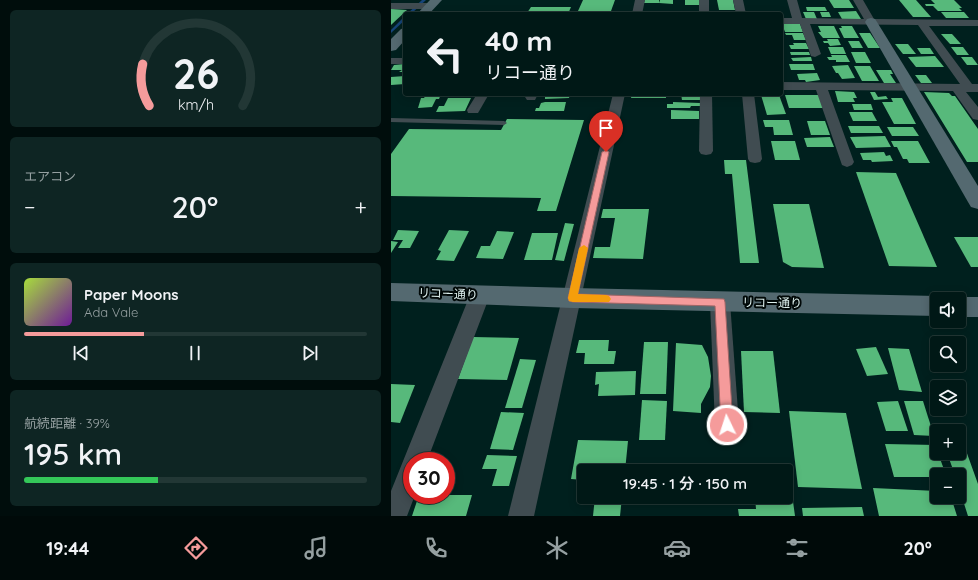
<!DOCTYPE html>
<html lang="ja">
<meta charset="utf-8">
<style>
body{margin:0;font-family:Quicksand,"Noto Sans JP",sans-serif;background:#0e2523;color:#f1f3f6;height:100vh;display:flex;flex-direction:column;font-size:15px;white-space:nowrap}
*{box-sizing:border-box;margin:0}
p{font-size:13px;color:#95a0a1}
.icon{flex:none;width:22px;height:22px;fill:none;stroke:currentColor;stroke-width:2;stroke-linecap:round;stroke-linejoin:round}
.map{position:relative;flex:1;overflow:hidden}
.panel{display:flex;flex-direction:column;gap:10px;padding:10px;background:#000d0c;width:391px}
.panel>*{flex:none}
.top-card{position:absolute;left:12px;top:12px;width:380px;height:84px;border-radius:4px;box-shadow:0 2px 10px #0003,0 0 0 1px #223735;background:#001816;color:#f1f3f6;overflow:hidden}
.tools{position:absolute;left:539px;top:292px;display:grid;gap:8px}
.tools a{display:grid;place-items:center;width:36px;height:36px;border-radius:4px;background:#001816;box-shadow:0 2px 10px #0003,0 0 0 1px #223735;font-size:20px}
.speed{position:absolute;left:12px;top:452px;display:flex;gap:8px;font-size:20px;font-weight:700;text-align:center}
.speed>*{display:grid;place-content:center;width:52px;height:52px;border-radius:50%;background:#001816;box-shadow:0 2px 10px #0003,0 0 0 1px #223735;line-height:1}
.speed .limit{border:6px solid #d22;background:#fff;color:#111}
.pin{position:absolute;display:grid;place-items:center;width:34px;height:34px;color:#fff;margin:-41px -17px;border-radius:50% 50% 50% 0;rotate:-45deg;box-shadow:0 0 4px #0007}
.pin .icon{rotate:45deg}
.me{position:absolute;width:44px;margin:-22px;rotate:356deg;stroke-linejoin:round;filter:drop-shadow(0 0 3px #0008)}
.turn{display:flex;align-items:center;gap:14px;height:84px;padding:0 16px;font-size:18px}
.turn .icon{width:52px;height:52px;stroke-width:2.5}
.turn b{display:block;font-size:28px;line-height:34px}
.big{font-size:30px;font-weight:600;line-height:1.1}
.panel .card{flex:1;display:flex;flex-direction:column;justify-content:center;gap:6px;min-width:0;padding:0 14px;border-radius:6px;background:#0e2523}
.panel .dial{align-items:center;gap:0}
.dial svg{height:104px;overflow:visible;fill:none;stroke:#223735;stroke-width:7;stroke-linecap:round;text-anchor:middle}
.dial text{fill:#f1f3f6;stroke:none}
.song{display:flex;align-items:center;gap:12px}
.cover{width:48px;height:48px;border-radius:6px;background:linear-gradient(135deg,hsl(80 70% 55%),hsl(280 70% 35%))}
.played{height:4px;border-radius:2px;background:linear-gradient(90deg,#f59b9b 35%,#223735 35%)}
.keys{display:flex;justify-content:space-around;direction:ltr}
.heat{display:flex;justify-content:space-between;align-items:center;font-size:22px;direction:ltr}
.charge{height:6px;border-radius:3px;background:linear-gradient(90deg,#34c759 39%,#223735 0)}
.trip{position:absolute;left:186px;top:464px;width:216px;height:40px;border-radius:4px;background:#001816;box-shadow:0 2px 10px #0003,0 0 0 1px #223735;font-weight:600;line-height:40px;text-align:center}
.tab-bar{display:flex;height:64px;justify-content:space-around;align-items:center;background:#000a09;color:#95a0a1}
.tab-bar .icon{width:28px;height:28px}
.tab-bar .active{color:#f59b9b}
.tab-bar b{font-size:18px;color:#f1f3f6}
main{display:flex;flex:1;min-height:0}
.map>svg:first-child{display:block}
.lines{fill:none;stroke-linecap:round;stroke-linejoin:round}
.stream{fill:#154479;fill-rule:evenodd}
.building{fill:#57b97b}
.lane{fill:#404c51;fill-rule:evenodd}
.street{fill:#404c51;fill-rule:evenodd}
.secondary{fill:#546970;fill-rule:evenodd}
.route{fill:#f59b9b;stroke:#9f6565}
.slow{fill:#f59e0b}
.labels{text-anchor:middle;stroke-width:4;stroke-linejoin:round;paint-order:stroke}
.street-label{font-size:12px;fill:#ddf0ee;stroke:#000807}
</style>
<main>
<section class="panel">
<div class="card dial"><svg viewBox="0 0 100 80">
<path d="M14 69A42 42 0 1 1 86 69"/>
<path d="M14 69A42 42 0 0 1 9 37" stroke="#f59b9b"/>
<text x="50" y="56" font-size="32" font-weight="700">26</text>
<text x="50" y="72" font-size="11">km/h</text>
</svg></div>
<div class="card"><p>エアコン</p>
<div class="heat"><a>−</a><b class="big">20°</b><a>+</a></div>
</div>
<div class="card">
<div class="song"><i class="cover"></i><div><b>Paper Moons</b><p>Ada Vale</p></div></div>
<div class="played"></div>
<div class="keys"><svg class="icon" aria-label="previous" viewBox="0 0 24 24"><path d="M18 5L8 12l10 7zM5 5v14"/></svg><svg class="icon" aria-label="pause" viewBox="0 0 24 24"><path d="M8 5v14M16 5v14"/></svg><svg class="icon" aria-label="next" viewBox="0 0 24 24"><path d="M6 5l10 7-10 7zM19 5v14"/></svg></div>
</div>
<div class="card"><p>航続距離 · 39%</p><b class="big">195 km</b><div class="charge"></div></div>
</section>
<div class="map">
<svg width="587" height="516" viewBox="0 0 587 516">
<rect width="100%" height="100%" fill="#00201e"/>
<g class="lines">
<!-- stream -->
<g class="stream">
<path d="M31,0H35L20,14H16Z"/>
<path d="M13,17H14V20L0,33V30Z"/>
</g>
</g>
<!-- building -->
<g class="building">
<path d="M192,0H224L220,11H187Z"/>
<path d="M254,0H268V3H253Z"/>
<path d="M269,0H282V4L268,3Z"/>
<path d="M294,0H309L308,5H294Z"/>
<path d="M326,0H342L344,10H328Z"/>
<path d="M438,0H458L463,8H443Z"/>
<path d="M508,0H525L540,17H522Z"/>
<path d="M540,0H563L571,8H568L571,11H547L542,6H535L534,4H544Z"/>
<path d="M140,7H180L177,14L136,13Z"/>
<path d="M415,7H434L436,11H416Z"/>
<path d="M0,9L16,10L0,25Z"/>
<path d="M287,11H308L309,14H287Z"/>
<path d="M321,11H339L340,14H322Z"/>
<path d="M465,11L470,19H451L447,12Z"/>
<path d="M412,12H423L426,19H415Z"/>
<path d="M429,12H438L440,17H431Z"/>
<path d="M550,12H573L578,18H555Z"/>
<path d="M391,24H409L412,32H394Z"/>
<path d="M427,26H443L449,38H432L427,32H430Z"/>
<path d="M450,26H461L468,38H453L448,28H451Z"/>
<path d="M394,33H412L415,40H403L401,35H395Z"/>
<path d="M468,33H479L489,48H477Z"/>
<path d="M550,34H561L570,44H559Z"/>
<path d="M436,39H447L450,45L439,46L437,43H433L432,41H437Z"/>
<path d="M457,41H468L472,48H461Z"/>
<path d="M402,43H415L418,49H400L398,45H403Z"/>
<path d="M504,44H517L525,54H512Z"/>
<path d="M437,47H452L455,54H440Z"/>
<path d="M560,47H572L578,55H566Z"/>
<path d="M526,48H539L543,54H530Z"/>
<path d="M399,52H418L419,55H400Z"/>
<path d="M460,52H474L480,63H465Z"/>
<path d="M440,55H455L459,62H445V60H438L436,57H441Z"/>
<path d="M544,56L553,67H525L517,57Z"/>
<path d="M420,57L421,61H402L400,58Z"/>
<path d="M570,57H581L587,65H576Z"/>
<path d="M14,64V72H8L11,70H0L3,65Z"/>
<path d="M398,64H422L424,70H400Z"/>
<path d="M457,65L464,78L451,79L447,73H445L441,66Z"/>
<path d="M463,66H479L488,81H471Z"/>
<path d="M485,70H500L502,74H499L505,83H493Z"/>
<path d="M426,73L429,80L415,82L414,80H408L406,74Z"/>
<path d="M524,75H535L541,83H530Z"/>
<path d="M14,76V84L0,85V77Z"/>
<path d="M444,91L463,92L466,98H462L464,102H447Z"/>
<path d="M479,92H484L487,97L495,96L497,99L483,100Z"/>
<path d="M533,92L558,93L561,96H564L587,129V162H576Z"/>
<path d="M50,94L48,99H45L41,107L27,108L30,98H33L35,95Z"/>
<path d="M154,94H179L178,98L154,99Z"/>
<path d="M184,94H206L205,97H183Z"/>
<path d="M241,94H275V98H240Z"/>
<path d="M290,94H309V100H291Z"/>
<path d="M370,95H388L395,114L376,115Z"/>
<path d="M394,95H428L433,108H398Z"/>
<path d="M57,98H80L74,111L45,112L48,106H53Z"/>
<path d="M500,98H511L525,124H503L491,102H502Z"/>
<path d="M154,102H175L173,111H144L145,108H148L150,103Z"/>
<path d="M282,102L309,103V106H300L299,108H276V104H282Z"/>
<path d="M461,104H480L482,110H463Z"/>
<path d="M280,110L308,111V119H280Z"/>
<path d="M458,112H481L486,121H462Z"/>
<path d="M116,119L193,120L165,211H146L150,198L0,196V154L18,129L110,130Z"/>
<path d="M372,120H398L402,135H383L382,127H374Z"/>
<path d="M416,121H434L439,135H420Z"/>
<path d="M457,126H488L492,133H460Z"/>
<path d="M496,127H522L528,136H501Z"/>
<path d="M494,136L500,147L465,148L459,137Z"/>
<path d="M439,137L443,147H416L413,138Z"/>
<path d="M380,141H404L409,160H384Z"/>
<path d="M500,141H527L539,163H518L516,159H512L506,147H503Z"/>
<path d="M493,152L495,156L499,155L502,161L481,162L480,160H472L469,153Z"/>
<path d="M333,160H355L368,263H349L341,174H334Z"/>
<path d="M465,172L505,173L546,267L498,266Z"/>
<path d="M382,204H418L433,268L401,267L392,262Z"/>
<path d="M212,209H258L252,259L202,258L204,247H219L224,218H210Z"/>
<path d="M174,223L183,224L173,261L164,260Z"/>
<path d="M7,230L28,231L19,248H7L12,240H2Z"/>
<path d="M58,230L78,231L63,261L45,260L50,251L47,250Z"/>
<path d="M106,231L123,232L112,259L85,258L90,246H99Z"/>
<path d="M141,233H167L161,260H133Z"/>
<path d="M563,237H587V267H580Z"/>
<path d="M0,241L7,242L0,253Z"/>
<path d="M82,337L128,338L116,380L67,379Z"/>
<path d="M188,340H218L217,351H225L223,364H193L194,353H185Z"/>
<path d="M253,342H277L275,394H249Z"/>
<path d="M285,343L311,345L317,357L320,376L319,387L310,404V413L282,411Z"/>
<path d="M485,347L497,374L476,376L465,349Z"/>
<path d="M497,348L518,349L531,392L508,390Z"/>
<path d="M350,351H382L389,413L353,412Z"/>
<path d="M129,359L145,360L131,408H114Z"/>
<path d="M245,371L244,395L207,396L208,384L204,385L205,372Z"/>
<path d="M0,384L24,385L9,423L0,422Z"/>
<path d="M251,400L276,401L274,440H248Z"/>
<path d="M507,401L517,431H495L486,402Z"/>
<path d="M513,401H532L543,436L523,435Z"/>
<path d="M398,411L455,413L471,489L407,487Z"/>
<path d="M110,412L133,413L122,450L99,449Z"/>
<path d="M187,440L237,441L234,471H193V480L180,479Z"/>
<path d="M494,444L545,445L546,453H547L555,475H546V477H503Z"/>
<path d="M568,445H573L587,484V516H577L568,488V475H564L556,453H568Z"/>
<path d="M96,455L126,456L118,486H101L106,469H91Z"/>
<path d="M482,488L546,491V497H560L566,516H488Z"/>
<path d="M395,494H401L404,516H348L347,509H365L364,497H395Z"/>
<path d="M28,495H81L75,516H21Z"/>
<path d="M204,497H231L229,516H202Z"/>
<path d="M471,507L473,516H412L411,508Z"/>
</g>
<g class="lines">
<!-- lane -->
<path class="lane" d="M0,118L113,121L116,123L113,125L0,122Z"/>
<!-- street -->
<g class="street">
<path d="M244,0H254L251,14H241Z"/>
<rect x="308" y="0" width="10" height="14"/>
<path d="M342,0H352L355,14H345Z"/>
<path d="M396,0H406L411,18L473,19L462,0H472L483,19L587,20V26H538L581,84H587V92H575L587,107V120L582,119L562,91L437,90L463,162L461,165L456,167L451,165L425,90H390V82L569,84L527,25L419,24L430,54L424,57L420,56L409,24H390V18H401Z"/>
<path d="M0,3H39L44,6L39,9H0Z"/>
<rect x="0" y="58" width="14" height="6"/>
<path d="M86,94H98L87,113H77L76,110Z"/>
<path d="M135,94H147L144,100H136L134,97Z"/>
<path d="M222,94H234L143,516H117Z"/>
<path d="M309,94H321L322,151L320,154L315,155L310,154L308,151Z"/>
<path d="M351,94H363L371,159L369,162L364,163L359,162L357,159Z"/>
<path d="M89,287L96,290L99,295L36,461H21V495H24L16,516H0V491L79,295L82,290Z"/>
<path d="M329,294L336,296L339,302L348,425L344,433L336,437L328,433L324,425L319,302L322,296Z"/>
</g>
<!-- secondary -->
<g class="secondary">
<path d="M39,0H51L38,14H26Z"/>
<path d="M480,18L484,19L486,22L587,186V209L580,207L577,202L474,22L476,19Z"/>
<path d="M14,28V40L5,50L0,51V39L10,29Z"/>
<path d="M0,283L182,288L546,296L554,299H546V316L182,308L0,301Z"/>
<path d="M568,297H587V317H568V299H562Z"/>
</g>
</g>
<!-- route -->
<path class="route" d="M215,150L218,152L187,294L333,299L334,302L342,425L340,429L336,431L331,429L330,425L324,306L182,302L178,301L177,298L211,152Z"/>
<!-- slow -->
<path class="slow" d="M193,245L197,248L187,294L215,295L218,296L220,299L218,302H182L178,301L177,298L188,248Z"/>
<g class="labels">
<!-- street labels -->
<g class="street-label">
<text transform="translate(57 294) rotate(2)" y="4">リコー通り</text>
<text transform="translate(381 303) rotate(1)" y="4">リコー通り</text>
</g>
</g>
</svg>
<div class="tools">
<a><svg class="icon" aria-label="sound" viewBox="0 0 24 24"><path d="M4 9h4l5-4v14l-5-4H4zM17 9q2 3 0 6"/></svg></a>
<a><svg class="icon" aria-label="search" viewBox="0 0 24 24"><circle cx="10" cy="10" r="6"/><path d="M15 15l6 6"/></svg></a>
<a><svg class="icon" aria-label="layers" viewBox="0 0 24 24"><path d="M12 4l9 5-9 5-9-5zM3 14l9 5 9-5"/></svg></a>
<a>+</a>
<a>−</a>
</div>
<div class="speed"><div class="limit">30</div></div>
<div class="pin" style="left:215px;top:152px;background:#d93025"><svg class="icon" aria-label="arrive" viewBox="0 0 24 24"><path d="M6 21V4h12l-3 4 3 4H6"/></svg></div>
<svg class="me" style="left:336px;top:425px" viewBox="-20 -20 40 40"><circle r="17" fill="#f59b9b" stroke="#fff" stroke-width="3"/><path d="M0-11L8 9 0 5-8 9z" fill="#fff"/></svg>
<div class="trip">19:45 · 1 分 · 150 m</div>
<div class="top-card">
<div class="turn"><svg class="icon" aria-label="left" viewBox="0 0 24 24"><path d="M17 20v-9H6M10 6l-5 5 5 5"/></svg><div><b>40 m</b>リコー通り</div></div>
</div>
</div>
</main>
<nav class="tab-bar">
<b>19:44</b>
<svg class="icon active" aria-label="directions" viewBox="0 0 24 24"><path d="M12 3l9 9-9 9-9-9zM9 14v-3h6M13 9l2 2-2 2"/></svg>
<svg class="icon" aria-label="music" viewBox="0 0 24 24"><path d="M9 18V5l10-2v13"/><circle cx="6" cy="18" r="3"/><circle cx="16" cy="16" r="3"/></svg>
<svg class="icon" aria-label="phone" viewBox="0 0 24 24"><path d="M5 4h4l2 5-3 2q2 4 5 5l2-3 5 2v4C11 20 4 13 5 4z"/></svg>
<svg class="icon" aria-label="climate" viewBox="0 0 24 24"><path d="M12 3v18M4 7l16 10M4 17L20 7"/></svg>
<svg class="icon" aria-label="car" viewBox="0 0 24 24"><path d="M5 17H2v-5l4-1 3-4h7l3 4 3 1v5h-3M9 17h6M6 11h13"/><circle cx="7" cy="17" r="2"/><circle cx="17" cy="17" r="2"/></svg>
<svg class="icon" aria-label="filters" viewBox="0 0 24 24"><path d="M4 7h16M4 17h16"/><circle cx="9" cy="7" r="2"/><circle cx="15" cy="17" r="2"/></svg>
<b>20°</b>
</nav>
